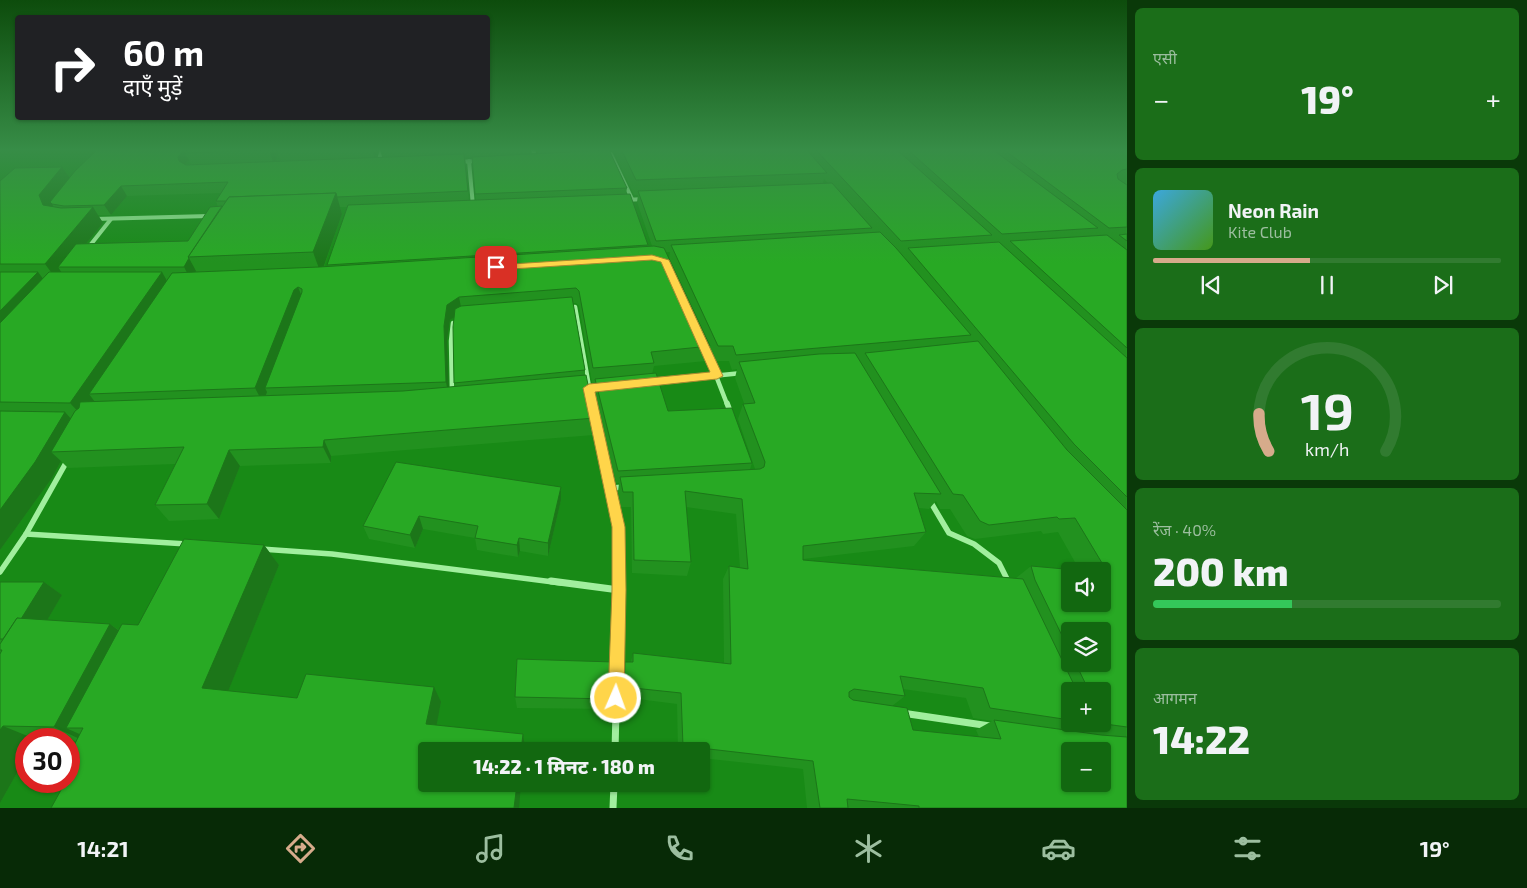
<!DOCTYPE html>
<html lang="hi">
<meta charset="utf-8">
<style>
body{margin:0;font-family:"Exo 2","Noto Sans Devanagari",sans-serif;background:#1b6e19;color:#f1f3f6;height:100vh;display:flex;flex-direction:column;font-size:19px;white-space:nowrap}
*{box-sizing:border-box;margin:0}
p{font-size:16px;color:#9cbe9f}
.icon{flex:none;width:28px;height:28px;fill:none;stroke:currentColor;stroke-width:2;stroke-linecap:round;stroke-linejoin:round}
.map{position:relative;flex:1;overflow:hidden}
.drawer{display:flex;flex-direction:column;gap:8px;padding:8px;background:#0a3909;width:400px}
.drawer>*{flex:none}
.guide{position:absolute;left:15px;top:15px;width:475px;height:105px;border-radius:5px;box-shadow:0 1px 4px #0004;background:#202124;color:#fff;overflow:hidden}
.fabs{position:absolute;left:1061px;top:562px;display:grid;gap:10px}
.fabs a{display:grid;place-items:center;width:50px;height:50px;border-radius:5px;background:#126810;box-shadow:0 1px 4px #0004;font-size:25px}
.speed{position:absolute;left:15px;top:728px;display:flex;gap:10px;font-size:25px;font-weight:700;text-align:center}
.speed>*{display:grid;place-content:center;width:65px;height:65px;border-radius:50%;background:#126810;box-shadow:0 1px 4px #0004;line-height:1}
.speed .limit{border:8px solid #d22;background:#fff;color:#111}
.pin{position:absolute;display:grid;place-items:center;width:42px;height:42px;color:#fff;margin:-21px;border-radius:10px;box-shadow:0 2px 8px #0006}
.me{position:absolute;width:55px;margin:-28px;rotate:2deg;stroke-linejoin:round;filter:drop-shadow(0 0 4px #0008)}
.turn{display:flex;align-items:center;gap:18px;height:105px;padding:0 25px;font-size:22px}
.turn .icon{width:65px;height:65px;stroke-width:2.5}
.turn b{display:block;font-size:35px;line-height:42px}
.big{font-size:38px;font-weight:800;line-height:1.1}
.drawer .tile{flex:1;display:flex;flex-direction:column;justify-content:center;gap:8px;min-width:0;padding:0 18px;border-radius:8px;background:#1b6e19}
.drawer .dial{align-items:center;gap:0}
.dial svg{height:130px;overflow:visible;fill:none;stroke:#317b30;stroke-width:7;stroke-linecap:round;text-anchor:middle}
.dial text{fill:#f1f3f6;stroke:none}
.song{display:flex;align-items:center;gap:15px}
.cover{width:60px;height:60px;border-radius:8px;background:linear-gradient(135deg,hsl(200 70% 55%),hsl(100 70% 35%))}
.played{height:5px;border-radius:2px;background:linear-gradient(90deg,#d6ab8b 45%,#317b30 45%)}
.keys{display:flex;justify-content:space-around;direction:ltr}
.heat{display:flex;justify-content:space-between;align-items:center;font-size:28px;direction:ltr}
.charge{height:8px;border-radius:4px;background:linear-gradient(90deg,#34c759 40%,#317b30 0)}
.trip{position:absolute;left:418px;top:742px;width:292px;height:50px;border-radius:5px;background:#126810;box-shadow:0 1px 4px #0004;font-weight:800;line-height:50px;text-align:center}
.dock{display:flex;height:80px;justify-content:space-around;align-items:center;background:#072a06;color:#9cbe9f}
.dock .icon{width:35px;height:35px}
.dock .on{color:#d6ab8b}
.dock b{font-size:22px;color:#f1f3f6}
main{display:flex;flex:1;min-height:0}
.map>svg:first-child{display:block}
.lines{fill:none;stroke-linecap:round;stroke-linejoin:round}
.minor-far3{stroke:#a1ef9e;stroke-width:4}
.minor-far2{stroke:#a1ef9e;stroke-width:4.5}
.minor-far1{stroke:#a1ef9e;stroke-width:5.5}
.minor{stroke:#a1ef9e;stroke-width:7}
.wall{fill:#22911f;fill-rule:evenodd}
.shaded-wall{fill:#1c7619}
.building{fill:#28a924;stroke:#1c7619;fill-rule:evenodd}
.route{fill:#ffd54a;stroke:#a68a30}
</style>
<main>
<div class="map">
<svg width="1127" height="808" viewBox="0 0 1127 808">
<rect width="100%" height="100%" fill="#188a16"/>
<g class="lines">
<!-- minor-far3 -->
<g class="minor-far3">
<path d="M533,149L535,158"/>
<path d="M611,154L632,199"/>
<path d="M469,161L473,206"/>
<path d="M458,162L477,161"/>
<path d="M378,164L382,149"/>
<path d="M625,200L644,199"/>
<path d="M95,219L209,216"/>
<path d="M88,248L111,219"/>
</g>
<!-- minor-far2 -->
<g class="minor-far2">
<path d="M568,308L575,307L592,404"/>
<path d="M706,350L727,404"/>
<path d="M653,382L742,373"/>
<path d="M452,392L451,341L453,323"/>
</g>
<!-- minor-far1 -->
<g class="minor-far1">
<path d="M592,403L618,527L619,583"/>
<path d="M727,403L731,414"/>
<path d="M611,488L625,487"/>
<path d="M930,501L949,533L974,544L999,563L1009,583"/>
<path d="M26,534L187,544"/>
<path d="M261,549L332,554L561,583"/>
<path d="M0,572L26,534L67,461"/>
</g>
<!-- minor -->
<g class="minor">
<path d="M551,581L619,590L615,751"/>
<path d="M619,581V590"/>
<path d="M902,713L990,726"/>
<path d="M613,808L614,784"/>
</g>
</g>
<!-- wall -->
<g class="wall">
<path d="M378,149L376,158L382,157L380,149H530V154L465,157L469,201L476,200L472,157L538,153L537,149H1127V808H807L803,769L701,758V751H678L677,704L622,697V673L625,662H631L633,653L724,663L723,579L729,566L740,568L736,514L686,507L691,562L687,576L632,573L631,507H621L618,492L619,483H616L594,391V383H592L579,306L576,303H573L585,370V376L595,418L594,435L331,456V463L240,466L219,519L169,521L155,505L175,464L68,468L61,461L52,478L0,550V181L69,178L97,150ZM609,150H617L616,157L634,195H638L637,202L652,246H648V245L626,194L627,188ZM278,153L281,161H275ZM189,160L191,164H185ZM824,179L828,183H823ZM221,193L216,201L218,207L188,241L86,244L103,223L98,215H111L127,196ZM340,207H347L327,265L328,267H324L342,214ZM665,252H670L669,260ZM454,317V383L455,387H448L447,341L450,320ZM709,349L715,361H729L732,370L737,369L735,378L744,403L743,404L738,419L755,469H750L752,463L668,411L652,374L654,366L706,361ZM936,501L940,509H950L967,536L975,539L1041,531L1043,534L1058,532L1080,571L1031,566L1016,578L803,560V559L914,546L926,532L919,508L929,509ZM1070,571H1102V604ZM1070,631L1102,664H1070ZM903,689L966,698L973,718L992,721L976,730L979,737L913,730L892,706L905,696ZM1070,691H1102V724H1070ZM1080,728L1082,732L1073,731Z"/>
<path d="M561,487V500L548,556L520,551L518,557L477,550L475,538L423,529L415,548L369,539L363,526Z"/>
<path d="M264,545L279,565L228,691L297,698L441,702L436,725L525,748V751H426L77,760L69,756L76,741L69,740V739H26V757L0,803L1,652H0V582H44L62,595L47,620L110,624L119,630L138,625Z"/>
<path d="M515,697L611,699L610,709L517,708Z"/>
</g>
<!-- shaded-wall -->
<g class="shaded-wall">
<path d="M185,149H196L185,153L189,160L182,167L179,161L178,157Z"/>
<path d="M269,149H280L277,150L278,153L274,165Z"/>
<path d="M372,149H378L375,161Z"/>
<path d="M62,167L72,181L52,204L53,206L50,210L43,205L39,195Z"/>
<path d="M121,186L127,196L111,215L104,205Z"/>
<path d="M336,193L342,214L321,274L313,252Z"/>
<path d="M93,207L103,223L67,267H58L62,273L57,280L45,264Z"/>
<path d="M189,258L196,271L191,280L184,267Z"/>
<path d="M38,272L50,288L0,342V311Z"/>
<path d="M162,272L171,288L89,394L95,402L84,418L70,403Z"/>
<path d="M298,287L304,302L265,388L267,392L263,403L255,388L294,290Z"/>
<path d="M459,297L462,312L450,320L447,341L449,397L446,382L444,326L447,305Z"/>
<path d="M65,412L79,428L51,452L61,461L52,478L0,550V510Z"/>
<path d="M324,440L331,456V463L323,447Z"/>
<path d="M229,450L240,466L219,519L207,504Z"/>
<path d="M561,487V500L548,556V543Z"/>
<path d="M419,516L423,529L415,548L410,535Z"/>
<path d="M519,538L520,551L518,557L517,545Z"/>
<path d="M264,545L279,565L223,704L202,688Z"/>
<path d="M44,582L62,595L29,651L8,639Z"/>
<path d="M110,624L134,642L66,728L86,737L84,741L54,727Z"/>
<path d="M434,687L441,702L434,738L426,724Z"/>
<path d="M3,726L35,739H26V757L0,803V730Z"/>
<path d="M523,734L525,748V751H521Z"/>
<path d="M517,784H521L519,808H514Z"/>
</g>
<!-- building -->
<g class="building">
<path d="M185,149L178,157L179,161L186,165L464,154L468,191L337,197L336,193L229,197L226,201H216L228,182L121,186L104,205L64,206L52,204L50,202L75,171L97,150Z"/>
<path d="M188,149H269V150L185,153Z"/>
<path d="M621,149H806L827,173L636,180Z"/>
<path d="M815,149H896L992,235L901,241Z"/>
<path d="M907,149H992L1098,228L1002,234Z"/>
<path d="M1003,149H1127V169L1122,170L1117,174L1118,179L1127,185V227L1109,228Z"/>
<path d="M609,150L627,188L475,194L472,157Z"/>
<path d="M62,167L39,195L43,205L61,208L93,207L45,264H0V181L15,168Z"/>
<path d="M832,183L872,228L656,241L638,191Z"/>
<path d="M336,193L313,252L188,257L229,197Z"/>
<path d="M630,194L648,245L327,265L348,205Z"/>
<path d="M222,206L188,257L189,258L184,267H58L76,244L188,241L210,207Z"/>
<path d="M880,232L896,248L971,335L736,355L733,346H718L671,245Z"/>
<path d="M1127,234V241L1119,235Z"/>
<path d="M1107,235L1127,250V348L1010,241Z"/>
<path d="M999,242L1127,358V497L1074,444L908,248Z"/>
<path d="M654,246L664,248L710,346L651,352L654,363L593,368L579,291L576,288L459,297L447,305L444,326L446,382L265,388L302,292V289L298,287L294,290L255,388L89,394L172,273L319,267Z"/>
<path d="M0,272H38L0,311Z"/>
<path d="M49,272H162L70,403L0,402V323Z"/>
<path d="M572,297L585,370L454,383L453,327L455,309L461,306Z"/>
<path d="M978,341L1067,450L1127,510V727L1105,724L1102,720V691H1089L1076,664H1102V631H1070V652L1035,580L1031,566L1087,571H1070V604H1102V573H1108L1075,518L1059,519L1057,517L989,525L980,521L963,495L953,494L865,353Z"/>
<path d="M855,353L941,494L914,493L926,532L803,546V560L1023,579L1077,691H1070V720L990,708L983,688L900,676L905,696L854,689L849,692V697L853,700L907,708L913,730L1001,739L994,720L1101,735L1127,737V808H919V806L847,799L848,808H820L813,761L683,746L681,693L624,687L625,662H633V653L731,664L729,566L748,569L742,499L685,491L691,562L634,560L633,492H623L620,477L760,469L764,467L765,462L743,404L755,403L739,362L819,354ZM1070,751H1102V784H1070Z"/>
<path d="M656,373L668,411L732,408L752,463L618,471L595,379Z"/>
<path d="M586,375L595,418L324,440L323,447L229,450L207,504L155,505L184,447L51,452L75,411L79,408L80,402L403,391Z"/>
<path d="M0,411L65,412L35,462L0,510Z"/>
<path d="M396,462L561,487L548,543L519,538L517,545L475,538L478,526L419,516L410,535L363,526Z"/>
<path d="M184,539L264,545L202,688L297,698L306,674L434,687L426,724L523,734L521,751H426V784H517L514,808H51L66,781H69V776L79,757L69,756V755L83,728H66L122,624L138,625Z"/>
<path d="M0,582H44L21,619L17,618L3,639H0Z"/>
<path d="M17,618L110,624L54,727L3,726L0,730V654L2,650H0V644Z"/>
<path d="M517,659L614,662L611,699L515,697Z"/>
</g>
<!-- sky -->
<linearGradient id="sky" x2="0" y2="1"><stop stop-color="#0d4c0c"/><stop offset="0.57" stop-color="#378d47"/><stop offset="1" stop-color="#378d47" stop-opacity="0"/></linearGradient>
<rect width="1127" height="263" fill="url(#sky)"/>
<!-- route -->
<path class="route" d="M652,255L669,260L723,376L717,379L595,392L625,527L626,590L624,698L622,703L616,706L610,703L608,698L612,590V527L583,388L589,384L710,372L661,262L652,260L496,270L491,267L496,265Z"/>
</svg>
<div class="fabs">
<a><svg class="icon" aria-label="sound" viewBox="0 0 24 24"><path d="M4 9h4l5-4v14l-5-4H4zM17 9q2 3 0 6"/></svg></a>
<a><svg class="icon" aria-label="layers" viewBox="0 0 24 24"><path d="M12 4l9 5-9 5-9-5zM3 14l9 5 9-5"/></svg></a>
<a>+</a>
<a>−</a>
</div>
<div class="speed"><div class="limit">30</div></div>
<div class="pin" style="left:496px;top:267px;background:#d93025"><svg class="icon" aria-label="arrive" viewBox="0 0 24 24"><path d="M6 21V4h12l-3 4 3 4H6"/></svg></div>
<svg class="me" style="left:616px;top:698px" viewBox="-20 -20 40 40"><circle r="17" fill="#ffd54a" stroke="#fff" stroke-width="3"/><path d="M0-11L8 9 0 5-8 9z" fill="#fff"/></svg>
<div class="trip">14:22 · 1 मिनट · 180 m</div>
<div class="guide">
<div class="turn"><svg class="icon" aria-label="right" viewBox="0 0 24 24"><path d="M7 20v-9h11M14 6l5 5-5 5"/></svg><div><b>60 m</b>दाएँ मुड़ें</div></div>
</div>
</div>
<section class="drawer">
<div class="tile"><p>एसी</p>
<div class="heat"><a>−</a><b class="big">19°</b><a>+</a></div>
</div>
<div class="tile">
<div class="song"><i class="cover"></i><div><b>Neon Rain</b><p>Kite Club</p></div></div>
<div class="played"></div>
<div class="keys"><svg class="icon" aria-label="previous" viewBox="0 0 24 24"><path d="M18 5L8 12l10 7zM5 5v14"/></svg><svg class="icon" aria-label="pause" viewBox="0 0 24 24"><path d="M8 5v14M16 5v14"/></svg><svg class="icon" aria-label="next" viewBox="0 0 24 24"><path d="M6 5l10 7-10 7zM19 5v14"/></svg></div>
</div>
<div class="tile dial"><svg viewBox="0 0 100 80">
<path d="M14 69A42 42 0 1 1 86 69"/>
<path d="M14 69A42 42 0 0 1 8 46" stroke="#d6ab8b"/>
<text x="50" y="56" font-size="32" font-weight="700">19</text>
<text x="50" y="72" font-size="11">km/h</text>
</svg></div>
<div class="tile"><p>रेंज · 40%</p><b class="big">200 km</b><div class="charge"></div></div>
<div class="tile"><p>आगमन</p><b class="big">14:22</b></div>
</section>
</main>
<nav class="dock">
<b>14:21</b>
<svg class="icon on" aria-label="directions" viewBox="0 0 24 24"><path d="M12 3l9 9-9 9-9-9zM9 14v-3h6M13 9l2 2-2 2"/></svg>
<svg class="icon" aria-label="music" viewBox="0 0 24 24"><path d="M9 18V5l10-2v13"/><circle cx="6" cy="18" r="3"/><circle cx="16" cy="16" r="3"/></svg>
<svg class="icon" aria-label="phone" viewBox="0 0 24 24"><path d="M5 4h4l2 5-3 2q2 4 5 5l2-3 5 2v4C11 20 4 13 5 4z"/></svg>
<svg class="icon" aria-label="climate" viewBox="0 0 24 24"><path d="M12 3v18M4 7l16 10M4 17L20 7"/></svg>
<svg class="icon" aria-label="car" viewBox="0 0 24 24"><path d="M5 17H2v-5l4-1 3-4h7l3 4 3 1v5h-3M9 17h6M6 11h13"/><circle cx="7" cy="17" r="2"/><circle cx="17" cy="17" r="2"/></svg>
<svg class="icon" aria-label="filters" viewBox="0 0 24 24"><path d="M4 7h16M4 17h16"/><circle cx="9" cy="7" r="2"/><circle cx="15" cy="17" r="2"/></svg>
<b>19°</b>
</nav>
